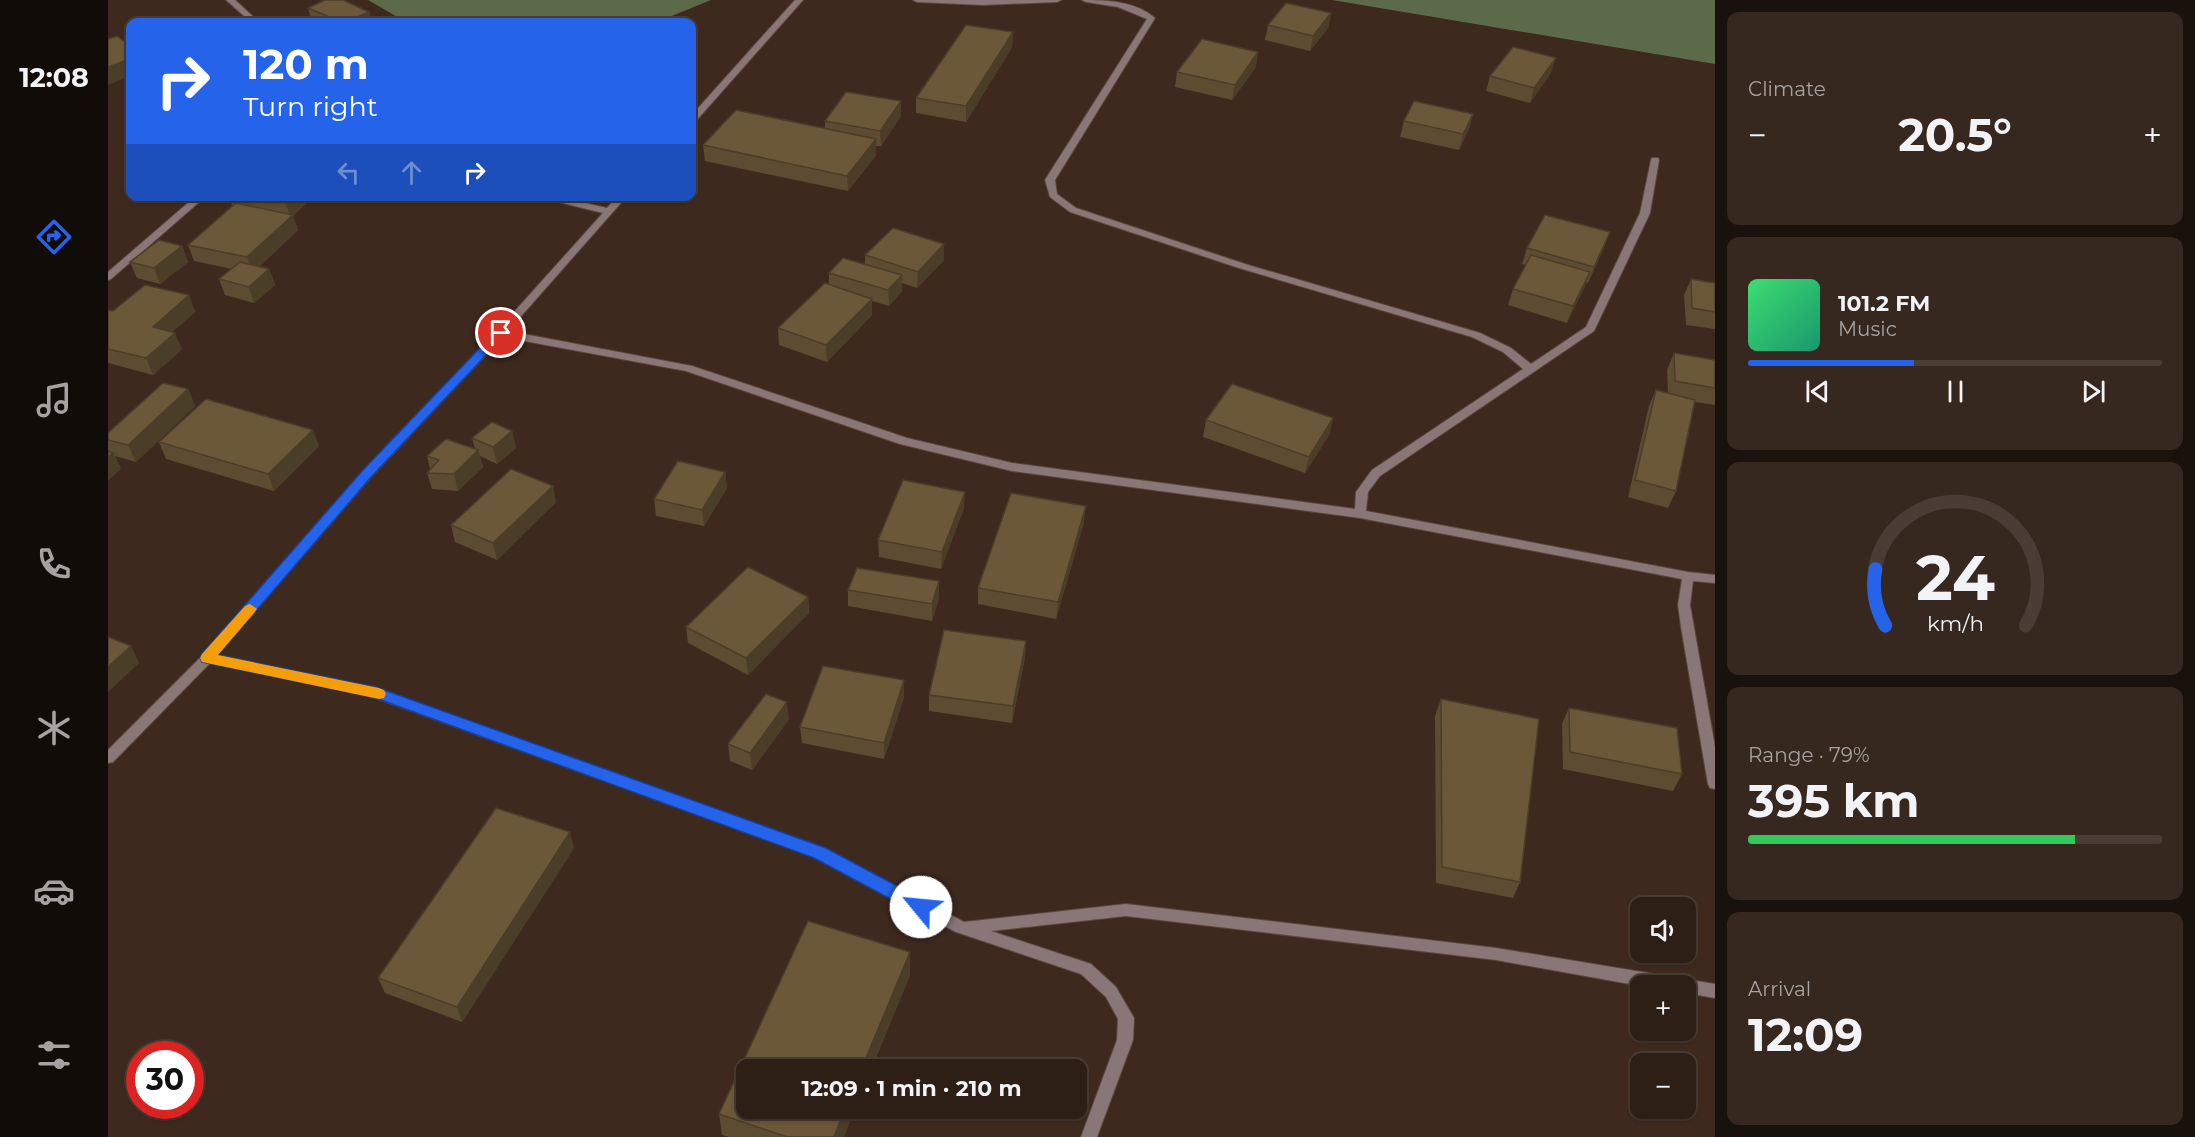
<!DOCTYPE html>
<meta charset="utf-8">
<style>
body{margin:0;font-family:Montserrat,sans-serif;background:#36271f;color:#f1f3f6;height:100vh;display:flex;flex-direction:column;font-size:22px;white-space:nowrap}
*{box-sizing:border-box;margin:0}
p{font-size:20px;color:#a7a2a1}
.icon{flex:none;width:33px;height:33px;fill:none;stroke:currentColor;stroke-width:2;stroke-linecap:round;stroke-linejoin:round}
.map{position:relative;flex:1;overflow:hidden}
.sheet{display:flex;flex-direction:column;gap:12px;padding:12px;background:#19110c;width:480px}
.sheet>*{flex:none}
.guide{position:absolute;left:18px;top:18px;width:570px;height:183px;border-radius:12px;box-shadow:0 2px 4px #0004,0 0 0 2px #493d35;background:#2563eb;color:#fff;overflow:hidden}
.buttons{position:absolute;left:1522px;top:897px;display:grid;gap:12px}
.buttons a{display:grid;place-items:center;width:66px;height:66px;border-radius:12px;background:#2e1f16;box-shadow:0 2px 4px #0004,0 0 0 2px #493d35;font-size:30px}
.speed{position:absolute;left:18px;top:1041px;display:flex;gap:12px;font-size:30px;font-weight:700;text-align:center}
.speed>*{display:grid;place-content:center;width:78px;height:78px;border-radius:50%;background:#2e1f16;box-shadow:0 2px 4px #0004,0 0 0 2px #493d35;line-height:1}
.speed .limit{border:9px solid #d22;background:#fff;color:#111}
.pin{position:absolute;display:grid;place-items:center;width:51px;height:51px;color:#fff;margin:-26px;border:3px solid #fff;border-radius:50%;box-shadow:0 2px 6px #0007}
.me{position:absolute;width:66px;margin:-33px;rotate:298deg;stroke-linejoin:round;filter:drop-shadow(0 0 4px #0008)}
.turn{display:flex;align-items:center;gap:21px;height:126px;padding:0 18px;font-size:27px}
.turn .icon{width:78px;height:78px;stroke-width:2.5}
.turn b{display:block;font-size:42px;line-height:51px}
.lanes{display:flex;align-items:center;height:57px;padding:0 18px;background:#0003;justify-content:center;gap:30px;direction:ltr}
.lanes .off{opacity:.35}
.big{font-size:45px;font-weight:700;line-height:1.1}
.sheet .card{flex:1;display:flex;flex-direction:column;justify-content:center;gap:9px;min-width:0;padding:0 21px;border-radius:12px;background:#36271f}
.sheet .dial{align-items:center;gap:0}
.dial svg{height:156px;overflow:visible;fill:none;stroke:#493d35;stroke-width:7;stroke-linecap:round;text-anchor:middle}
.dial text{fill:#f1f3f6;stroke:none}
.song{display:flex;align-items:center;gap:18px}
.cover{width:72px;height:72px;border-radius:9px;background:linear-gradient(135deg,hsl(140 70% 55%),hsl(160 70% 35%))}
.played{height:6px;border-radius:3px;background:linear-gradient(90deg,#2563eb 40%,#493d35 40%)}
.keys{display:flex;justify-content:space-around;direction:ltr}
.heat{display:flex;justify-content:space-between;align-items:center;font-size:33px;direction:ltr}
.charge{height:9px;border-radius:4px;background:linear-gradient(90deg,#34c759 79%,#493d35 0)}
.trip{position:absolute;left:628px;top:1059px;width:351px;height:60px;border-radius:12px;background:#2e1f16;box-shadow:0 2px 4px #0004,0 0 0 2px #493d35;font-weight:700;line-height:60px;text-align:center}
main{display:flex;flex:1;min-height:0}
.tabs{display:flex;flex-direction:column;width:108px;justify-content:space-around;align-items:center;background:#120c09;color:#a7a2a1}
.tabs .icon{width:42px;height:42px}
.tabs .selected{color:#2563eb}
.tabs b{font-size:27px;color:#f1f3f6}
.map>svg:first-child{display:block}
.forest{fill:#5c6a4a}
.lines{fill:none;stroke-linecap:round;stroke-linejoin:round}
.street-casing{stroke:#5b473d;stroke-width:2}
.street{fill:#897677;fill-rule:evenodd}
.wall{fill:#5c4c31}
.shaded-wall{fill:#4b3e28}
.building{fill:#6b5839;stroke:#4b3e28;stroke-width:1.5}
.route{fill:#2563eb;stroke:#184099;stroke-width:1.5}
.slow{fill:#f59e0b}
</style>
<main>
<nav class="tabs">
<b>12:08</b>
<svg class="icon selected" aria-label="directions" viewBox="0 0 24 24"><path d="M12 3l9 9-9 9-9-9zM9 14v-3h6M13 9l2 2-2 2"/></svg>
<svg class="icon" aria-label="music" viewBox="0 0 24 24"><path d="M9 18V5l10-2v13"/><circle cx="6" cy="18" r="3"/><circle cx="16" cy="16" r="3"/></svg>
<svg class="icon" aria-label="phone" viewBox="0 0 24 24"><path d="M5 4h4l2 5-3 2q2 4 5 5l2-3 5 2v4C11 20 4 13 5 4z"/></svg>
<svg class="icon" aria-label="climate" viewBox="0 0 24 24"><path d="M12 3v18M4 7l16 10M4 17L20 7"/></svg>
<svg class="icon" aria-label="car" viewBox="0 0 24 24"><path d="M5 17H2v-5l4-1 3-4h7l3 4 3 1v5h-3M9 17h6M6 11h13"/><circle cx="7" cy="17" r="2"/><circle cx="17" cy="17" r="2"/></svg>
<svg class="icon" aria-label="filters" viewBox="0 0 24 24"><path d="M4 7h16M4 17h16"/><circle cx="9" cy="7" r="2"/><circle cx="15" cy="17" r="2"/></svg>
</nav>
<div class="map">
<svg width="1607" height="1137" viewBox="0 0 1607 1137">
<rect width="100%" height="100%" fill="#3e291e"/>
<!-- forest -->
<g class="forest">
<path d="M260,0H603L549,22H298Z"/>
<path d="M1224,0H1607V64Z"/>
</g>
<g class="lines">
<defs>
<g id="street">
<path d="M118,0H127L151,22H143Z"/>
<path d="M687,0H695L587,122H584V115Z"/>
<path d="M805,0H953L949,2L875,5L809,2Z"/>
<path d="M974,0C999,0 1027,1 1047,18L947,180L949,194L968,208L1137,264L1372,333L1403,348L1423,364L1478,327L1532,213L1543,160L1544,158H1550L1551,160L1542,213L1486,331L1272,476L1260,492L1258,511L1580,572L1607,575V583L1585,581L1582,605L1607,747V789L1602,788L1600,784L1573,627L1570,605L1574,579L1252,518L904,471L792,444L578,371L395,337L264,476L109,655L268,688L717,849L856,922L1018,904L1388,948L1607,984V998L1578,993V986H1533L1388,960L1018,916L883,931L983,964L1008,987L1023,1013L1026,1018L1025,1040L989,1137H973L1009,1040L1010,1019L998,997L973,974L848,932L707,857L262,696L102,663L5,762L0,763V750L95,655L256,470L389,331L495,213L426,196H446L499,208L510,196H519L400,331L584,366L799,438L904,463L1247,509L1248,492L1264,470L1415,369L1395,352L1364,337L1131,268L962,212L942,197L937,180L1039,19L1010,7L978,2Z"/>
<path d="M88,196H98L3,279L0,280V272Z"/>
</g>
</defs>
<!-- street casing -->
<use href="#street" class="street-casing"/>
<!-- street -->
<use href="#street" class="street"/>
</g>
<!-- wall -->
<g class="wall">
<path d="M200,8L261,12L264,22H204Z"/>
<path d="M1223,13L1220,28L1202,51L1157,40L1160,25Z"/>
<path d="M905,32L904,47L858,122L808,113V98Z"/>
<path d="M1148,67L1124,100L1067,87L1069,72Z"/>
<path d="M1443,73L1422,103L1378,91L1382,76Z"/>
<path d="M793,101V116L773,146H768V155L740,191L597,161L595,145L717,129V121Z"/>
<path d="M1365,114L1361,129L1351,150L1292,137L1296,121Z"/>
<path d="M121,196H206L185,216L190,230L151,267L161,269L167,285L146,303L117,295L111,279L124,269L86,261L80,245L124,206Z"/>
<path d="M74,246L80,262L52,284L29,278L22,262Z"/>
<path d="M1419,248H1496L1480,283L1478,282L1459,323L1400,305L1405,289L1418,265L1414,264Z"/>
<path d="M757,255L836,260L809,288L794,283V291L781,306L764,301V315L719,362L671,345L670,328L721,284V273L757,264Z"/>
<path d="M1583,279L1607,283V329L1578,325L1576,295Z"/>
<path d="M81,295L87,312L64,332L74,349L45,375L0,363V310L5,311Z"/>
<path d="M1566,353L1607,360V405L1587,402L1568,491L1560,508L1520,497L1541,406L1548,390L1560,393L1559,370Z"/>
<path d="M80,389L87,406L28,462L7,456L13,469L0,450V433Z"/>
<path d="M1225,418L1221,435L1197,473L1095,437L1098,420Z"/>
<path d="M404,431L408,448L389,464L372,456L375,467L350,491L324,489L319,473L322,469L319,456L367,449L364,438Z"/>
<path d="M51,442L211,446L166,491L58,459Z"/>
<path d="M617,472L619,488L596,526L548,516L546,499Z"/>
<path d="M448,502L389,560L347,542L343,525Z"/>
<path d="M856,508L833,569L771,557L770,540Z"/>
<path d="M976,522L948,619L870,604V588Z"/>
<path d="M831,581V598L824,621L740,606V590Z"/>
<path d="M700,597L701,613L640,675L580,643L578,627Z"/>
<path d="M918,641L917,657L904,723L821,711V695Z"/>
<path d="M796,697L776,759L694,743L692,727Z"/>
<path d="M1333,699L1412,882L1405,898L1328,883L1327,716Z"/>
<path d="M1461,708L1574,774L1565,791L1455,769L1454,724Z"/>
<path d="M681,719L644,770L622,761L620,744Z"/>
<path d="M466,848L354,1022L277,993L270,978Z"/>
<path d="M700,921L802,952V975L763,1070H639V1108H747L736,1137H621L614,1135L611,1114Z"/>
</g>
<!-- shaded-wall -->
<g class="shaded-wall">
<path d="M261,12L264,22H238Z"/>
<path d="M1223,13L1220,28L1202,51L1205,36Z"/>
<path d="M905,32L904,47L858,122V106Z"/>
<path d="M1150,52L1148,67L1124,100L1127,85Z"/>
<path d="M1448,58L1443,73L1422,103L1426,88Z"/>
<path d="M22,59V76L0,85V67Z"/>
<path d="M793,101V116L773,146L772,131Z"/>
<path d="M1365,114L1361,129L1351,150L1355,134Z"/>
<path d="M768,139V155L740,191L739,176Z"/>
<path d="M184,196H206L185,216L190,230L144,273L139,257L182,217L178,203Z"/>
<path d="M1502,232L1496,248L1480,283L1486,267Z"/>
<path d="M836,244V260L809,288L810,272Z"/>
<path d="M74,246L80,262L52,284L46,268Z"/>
<path d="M161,269L167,285L146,303L141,287Z"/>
<path d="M1482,272L1476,289L1459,323L1465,306Z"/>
<path d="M794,275V291L781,306L780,290Z"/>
<path d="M81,295L87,312L51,343L45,327Z"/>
<path d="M764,299V315L719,362L718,345Z"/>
<path d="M67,333L74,349L45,375L38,358Z"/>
<path d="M80,389L87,406L28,462L20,445Z"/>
<path d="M1225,418L1221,435L1197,473L1201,457Z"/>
<path d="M205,430L211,446L166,491L160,474Z"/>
<path d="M404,431L408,448L389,464L385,447Z"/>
<path d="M370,450L375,467L350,491L346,474Z"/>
<path d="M5,453L13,469L0,481V457Z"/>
<path d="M617,472L619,488L596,526L594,510Z"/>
<path d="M445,486L448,502L389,560L385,543Z"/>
<path d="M857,492L856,508L833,569L834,552Z"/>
<path d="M978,506L976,522L948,619L950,602Z"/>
<path d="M831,581V598L824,621V604Z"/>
<path d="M700,597L701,613L640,675L638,658Z"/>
<path d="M918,641L917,657L904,723L905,706Z"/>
<path d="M23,646L31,663L0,692V667Z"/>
<path d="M796,680V697L776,759V743Z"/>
<path d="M679,702L681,719L644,770L642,753Z"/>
<path d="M462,832L466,848L354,1022L349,1007Z"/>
<path d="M802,952V975L763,1070H753Z"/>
<path d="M737,1108H747L736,1137H726Z"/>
</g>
<!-- building -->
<g class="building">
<path d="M217,0H235L261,12L238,22H233L200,8Z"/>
<path d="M1178,3L1223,13L1205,36L1160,25Z"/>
<path d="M858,25L905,32L858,106L808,98Z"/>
<path d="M9,36L22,46V59L0,67V39Z"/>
<path d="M1094,39L1150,52L1127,85L1069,72Z"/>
<path d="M1405,47L1448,58L1426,88L1382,76Z"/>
<path d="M738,92L793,101L772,131L717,121Z"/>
<path d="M1306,101L1365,114L1355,134L1296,121Z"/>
<path d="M628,110L768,139L739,176L595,145Z"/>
<path d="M144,196H184L178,203Z"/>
<path d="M128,203L185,215L139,257L80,245Z"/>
<path d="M1437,215L1502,232L1486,267L1419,248Z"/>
<path d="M785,228L836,244L810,272L757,255Z"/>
<path d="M51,240L74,246L46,268L22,262Z"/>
<path d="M1423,255L1482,272L1465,306L1405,289Z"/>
<path d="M735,258L794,275L780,290L721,273Z"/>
<path d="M132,262L161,269L141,287L111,279Z"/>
<path d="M1583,279L1607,283V312L1584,308Z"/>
<path d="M717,283L764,299L718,345L670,328Z"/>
<path d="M37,285L81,295L45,327L67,333L38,358L0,349V310L5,311Z"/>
<path d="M1566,353L1607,360V388L1567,381Z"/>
<path d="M55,383L80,389L20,445L0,440V433Z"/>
<path d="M1124,384L1225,418L1201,457L1098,420Z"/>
<path d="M1548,390L1587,400L1568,491L1527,480Z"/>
<path d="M98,399L205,430L160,474L51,442Z"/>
<path d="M384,422L404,431L385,447L364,438Z"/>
<path d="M338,439L370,450L346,474L319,473L331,460L319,456Z"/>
<path d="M0,451L5,453L0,457Z"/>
<path d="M570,461L617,472L594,510L546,499Z"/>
<path d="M403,469L445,486L385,543L343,525Z"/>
<path d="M795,480L857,492L834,552L770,540Z"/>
<path d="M903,493L978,506L950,602L870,588Z"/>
<path d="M640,567L700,597L638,658L578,627Z"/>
<path d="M749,568L831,581L824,604L740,590Z"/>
<path d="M836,630L918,641L905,706L821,695Z"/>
<path d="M0,637L23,646L0,667Z"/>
<path d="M715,666L796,680L776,743L692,727Z"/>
<path d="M658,694L679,702L642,753L620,744Z"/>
<path d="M1333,699L1431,719L1412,882L1334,867Z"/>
<path d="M1461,708L1569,728L1574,774L1462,752Z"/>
<path d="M388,808L462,832L349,1007L270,978Z"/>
<path d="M700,921L802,952L753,1070H639V1108H737L726,1137H679L611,1114Z"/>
</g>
<!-- route -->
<path class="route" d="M393,329L397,330V335L264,476L110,655L268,687L718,848L819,902L821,907L819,912L813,914L807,912L706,858L262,696L94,662L92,658L94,654L255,470L389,330Z"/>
<!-- slow -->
<path class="slow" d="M142,604L149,609L146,613L110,655L271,688L276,690L278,694L276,698L271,699L94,662L92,658L94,654L137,606Z"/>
</svg>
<div class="buttons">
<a><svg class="icon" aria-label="sound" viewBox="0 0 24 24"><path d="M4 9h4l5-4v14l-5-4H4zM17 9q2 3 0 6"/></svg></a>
<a>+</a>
<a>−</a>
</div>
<div class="speed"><div class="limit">30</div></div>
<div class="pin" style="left:393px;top:333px;background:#d93025"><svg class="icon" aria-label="arrive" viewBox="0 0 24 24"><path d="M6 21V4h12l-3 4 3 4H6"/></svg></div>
<svg class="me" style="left:813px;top:907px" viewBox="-20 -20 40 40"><circle r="19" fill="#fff"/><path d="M0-13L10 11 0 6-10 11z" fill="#2563eb"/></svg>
<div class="trip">12:09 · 1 min · 210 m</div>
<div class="guide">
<div class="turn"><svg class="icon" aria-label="right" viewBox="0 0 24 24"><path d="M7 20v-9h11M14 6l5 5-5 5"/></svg><div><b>120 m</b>Turn right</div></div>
<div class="lanes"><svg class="icon off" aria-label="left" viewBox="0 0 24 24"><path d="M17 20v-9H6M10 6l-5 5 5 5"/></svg><svg class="icon off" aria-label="ahead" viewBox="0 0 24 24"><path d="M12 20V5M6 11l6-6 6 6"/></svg><svg class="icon" aria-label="right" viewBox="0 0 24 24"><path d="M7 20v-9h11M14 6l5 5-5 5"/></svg></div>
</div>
</div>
<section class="sheet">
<div class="card"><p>Climate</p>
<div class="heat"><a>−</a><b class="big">20.5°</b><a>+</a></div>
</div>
<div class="card">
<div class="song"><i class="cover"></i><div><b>101.2 FM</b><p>Music</p></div></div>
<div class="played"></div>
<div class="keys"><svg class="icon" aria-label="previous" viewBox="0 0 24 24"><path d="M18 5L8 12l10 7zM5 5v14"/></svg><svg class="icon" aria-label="pause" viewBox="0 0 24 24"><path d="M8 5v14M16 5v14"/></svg><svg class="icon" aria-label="next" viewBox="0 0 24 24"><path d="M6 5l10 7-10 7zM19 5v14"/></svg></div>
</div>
<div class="card dial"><svg viewBox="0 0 100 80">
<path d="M14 69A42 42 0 1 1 86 69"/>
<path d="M14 69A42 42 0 0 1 9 40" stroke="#2563eb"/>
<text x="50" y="56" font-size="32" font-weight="700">24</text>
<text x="50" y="72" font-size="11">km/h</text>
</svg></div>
<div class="card"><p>Range · 79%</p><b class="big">395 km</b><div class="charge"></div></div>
<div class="card"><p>Arrival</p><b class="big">12:09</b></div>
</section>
</main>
